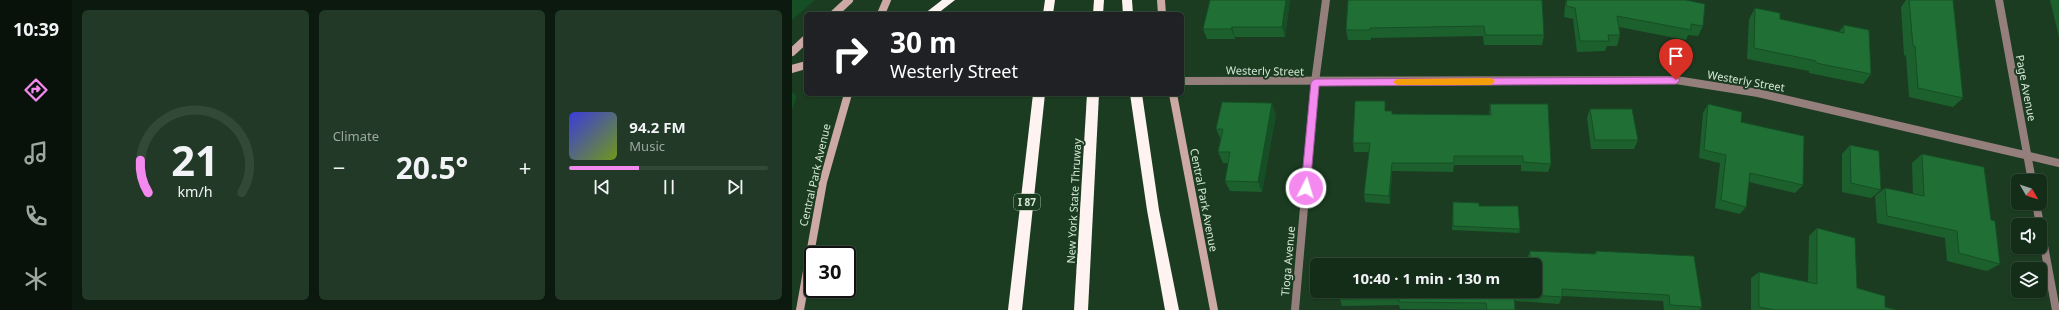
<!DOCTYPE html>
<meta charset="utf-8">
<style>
body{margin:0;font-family:"Noto Sans",sans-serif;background:#213926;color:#f1f3f6;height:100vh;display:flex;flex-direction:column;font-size:15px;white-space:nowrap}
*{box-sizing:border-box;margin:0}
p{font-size:13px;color:#9da8a2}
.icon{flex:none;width:22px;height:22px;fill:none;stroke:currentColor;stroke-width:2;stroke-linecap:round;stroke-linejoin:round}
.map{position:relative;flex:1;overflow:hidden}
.panel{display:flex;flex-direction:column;gap:10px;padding:10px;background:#0b190e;width:720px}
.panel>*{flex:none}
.hud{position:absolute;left:12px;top:12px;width:380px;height:84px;border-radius:6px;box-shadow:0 1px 3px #0004,0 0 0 1px #334938;background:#202124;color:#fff;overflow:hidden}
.needle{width:26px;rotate:129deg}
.buttons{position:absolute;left:1219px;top:174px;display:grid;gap:8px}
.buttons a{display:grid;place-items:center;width:36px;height:36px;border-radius:6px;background:#142d19;box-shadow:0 1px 3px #0004,0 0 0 1px #334938;font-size:20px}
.speed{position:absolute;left:12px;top:246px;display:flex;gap:8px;font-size:20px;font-weight:700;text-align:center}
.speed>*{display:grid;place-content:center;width:52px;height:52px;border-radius:50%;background:#142d19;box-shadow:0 1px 3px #0004,0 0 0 1px #334938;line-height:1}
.speed .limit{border:2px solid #111;border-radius:6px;background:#fff;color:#111}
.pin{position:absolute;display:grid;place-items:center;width:34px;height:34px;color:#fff;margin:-41px -17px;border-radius:50% 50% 50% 0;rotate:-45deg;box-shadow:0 0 4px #0007}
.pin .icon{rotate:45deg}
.me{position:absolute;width:44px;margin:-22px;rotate:5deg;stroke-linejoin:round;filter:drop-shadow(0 0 3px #0008)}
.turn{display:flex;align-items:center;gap:14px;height:84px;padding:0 20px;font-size:18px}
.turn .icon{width:52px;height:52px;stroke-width:2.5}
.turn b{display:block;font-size:28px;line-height:34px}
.big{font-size:30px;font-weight:700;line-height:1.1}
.panel .tile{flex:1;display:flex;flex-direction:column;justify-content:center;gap:6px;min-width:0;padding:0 14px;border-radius:6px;background:#213926}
.panel .dial{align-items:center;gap:0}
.dial svg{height:104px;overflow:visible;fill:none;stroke:#334938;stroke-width:7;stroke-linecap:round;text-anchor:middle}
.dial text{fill:#f1f3f6;stroke:none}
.song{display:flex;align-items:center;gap:12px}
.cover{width:48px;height:48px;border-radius:6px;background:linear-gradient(135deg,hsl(240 70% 55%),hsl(80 70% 35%))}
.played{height:4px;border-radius:2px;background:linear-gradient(90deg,#f489f0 35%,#334938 35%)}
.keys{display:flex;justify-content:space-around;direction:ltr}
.heat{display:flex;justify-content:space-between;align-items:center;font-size:22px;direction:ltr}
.panel .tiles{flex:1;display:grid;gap:10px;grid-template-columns:repeat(3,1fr)}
.trip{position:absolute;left:518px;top:258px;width:232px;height:40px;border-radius:6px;background:#142d19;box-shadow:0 1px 3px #0004,0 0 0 1px #334938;font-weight:700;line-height:40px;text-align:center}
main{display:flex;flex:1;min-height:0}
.tabs{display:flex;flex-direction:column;width:72px;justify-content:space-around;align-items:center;background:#08120a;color:#9da8a2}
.tabs .icon{width:28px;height:28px}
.tabs .active{color:#f489f0}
.tabs b{font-size:18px;color:#f1f3f6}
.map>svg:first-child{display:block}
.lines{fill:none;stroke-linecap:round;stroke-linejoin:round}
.street{stroke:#957f7c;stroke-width:8}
.secondary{stroke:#cca9a4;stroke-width:8}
.highway{fill:#fef3f1;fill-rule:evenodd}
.wall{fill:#1c602e}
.shaded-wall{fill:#164e25}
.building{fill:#207035;stroke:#164e25}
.route{fill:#f489f0;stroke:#9f599c}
.slow{fill:#f59e0b}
.labels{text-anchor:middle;stroke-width:4;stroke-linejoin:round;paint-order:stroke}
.shield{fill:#1b3c21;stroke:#9db4a0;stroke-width:1}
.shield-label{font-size:10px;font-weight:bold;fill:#d5e8d7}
.street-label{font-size:11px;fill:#d5e8d7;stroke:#1b3c21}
</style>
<main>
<nav class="tabs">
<b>10:39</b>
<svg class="icon active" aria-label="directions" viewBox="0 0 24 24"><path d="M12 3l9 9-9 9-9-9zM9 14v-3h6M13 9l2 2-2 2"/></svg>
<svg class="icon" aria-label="music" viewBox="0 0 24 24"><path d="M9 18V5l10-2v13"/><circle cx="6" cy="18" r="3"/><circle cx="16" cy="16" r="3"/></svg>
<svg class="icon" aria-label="phone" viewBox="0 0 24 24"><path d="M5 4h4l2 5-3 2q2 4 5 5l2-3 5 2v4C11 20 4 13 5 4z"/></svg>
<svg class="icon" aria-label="climate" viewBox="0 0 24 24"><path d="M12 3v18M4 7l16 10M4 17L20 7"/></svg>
</nav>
<section class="panel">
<div class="tiles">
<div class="tile dial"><svg viewBox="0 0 100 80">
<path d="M14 69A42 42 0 1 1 86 69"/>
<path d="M14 69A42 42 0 0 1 8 44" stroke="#f489f0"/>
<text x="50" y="56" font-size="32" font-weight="700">21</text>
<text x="50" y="72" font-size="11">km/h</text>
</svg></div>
<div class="tile"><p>Climate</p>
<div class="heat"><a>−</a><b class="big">20.5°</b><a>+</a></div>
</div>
<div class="tile">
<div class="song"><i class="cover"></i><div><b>94.2 FM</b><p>Music</p></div></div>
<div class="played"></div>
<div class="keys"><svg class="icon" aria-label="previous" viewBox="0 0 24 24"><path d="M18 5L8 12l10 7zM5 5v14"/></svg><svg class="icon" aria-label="pause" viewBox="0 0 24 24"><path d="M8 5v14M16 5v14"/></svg><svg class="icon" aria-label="next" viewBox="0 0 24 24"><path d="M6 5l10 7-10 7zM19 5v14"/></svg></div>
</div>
</div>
</section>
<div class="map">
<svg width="1267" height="310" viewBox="0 0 1267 310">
<rect width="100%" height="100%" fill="#1b3c21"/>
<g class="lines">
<!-- street -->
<g class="street">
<path d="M1207,0L1240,181"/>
<path d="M390,81L884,80L966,93L1267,163"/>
<path d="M1244,203L1264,310"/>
<path d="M503,310L523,82L534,0"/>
</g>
<!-- secondary -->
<g class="secondary">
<path d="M369,0L370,14"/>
<path d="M42,14L57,0"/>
<path d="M89,14L95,0"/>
<path d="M0,52L14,39"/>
<path d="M0,69L14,65"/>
<path d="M381,94L422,310"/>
<path d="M8,310L31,182L56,94"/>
</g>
<!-- highway -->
<g class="highway">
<path d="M150,0H163L145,14H132Z"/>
<path d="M253,0H263L261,14H251Z"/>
<path d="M302,0H312L311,14H301Z"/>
<path d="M330,0H340L341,14H331Z"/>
<path d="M241,94H253L230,310H216Z"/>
<path d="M295,94H307L296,310H282Z"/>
<path d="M338,94H350L367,210L387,310H373L355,210Z"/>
</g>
</g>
<!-- wall -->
<g class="wall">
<path d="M498,0L493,37H443V39H415L411,29Z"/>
<path d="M556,0L752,35L750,45H692L691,36L579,38V40H556L554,30Z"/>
<path d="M774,0H894L911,26L906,36L896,35L894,40L827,27L828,35L825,46H815L813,51L785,52L781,19L772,17L773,6Z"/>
<path d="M1114,0H1161L1171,98L1161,107L1117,97L1114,56L1112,55L1109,7Z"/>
<path d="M1258,0H1267V37Z"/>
<path d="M963,8L988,19L1047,32L1052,25L1079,74L1071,84L1017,73V71L955,59L957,19Z"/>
<path d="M698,104L759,164L756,172L729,171V165H662L661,172L600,171L598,204L573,202L572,194L577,152H562L561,143L594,111L600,114L697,115Z"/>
<path d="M916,104L949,122L1011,185L1003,193L957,182L954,207L948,214L923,208L928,163L907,158L911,113Z"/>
<path d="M798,109L846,140L842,149H799L795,118Z"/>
<path d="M484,115L470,192L438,191L433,181L436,163H431L426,152L429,140L424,129Z"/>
<path d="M1058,145L1089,190L1079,198L1050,192V154Z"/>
<path d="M1130,154L1199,220L1208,264L1195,271L1155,261L1153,238L1085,223L1083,196L1093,188L1121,194L1120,163Z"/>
<path d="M687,206L728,229L727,233L660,230L661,207Z"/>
<path d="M1025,228L1065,288L1093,307L1105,310H959V278L967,272L1016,282L1017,236Z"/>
<path d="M738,251L802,254L804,251L910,307L907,310H872L871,301L770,296V297L767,304L723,301V310L608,309L607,305L550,306L548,299L743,265H735V259Z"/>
</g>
<!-- shaded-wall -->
<g class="shaded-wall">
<path d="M0,0H23L0,20Z"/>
<path d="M494,0H498L493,37L490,27Z"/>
<path d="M440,27L443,37V39L439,29Z"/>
<path d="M0,92L5,96L0,110Z"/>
<path d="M480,103L484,115L470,192L466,182Z"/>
<path d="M600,163V171L598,204L597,196Z"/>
</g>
<!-- building -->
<g class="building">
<path d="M418,0H494L490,27H440L439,29H411Z"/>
<path d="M556,0H750L752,35H693L692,26L578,28V30H554Z"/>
<path d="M775,0H894L913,4L911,26L899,24V30L825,16L828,35H816L817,41H788L783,8L774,6Z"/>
<path d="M1117,0H1161L1171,98L1126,88L1123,46H1121Z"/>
<path d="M963,8L988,13V19L1052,33V25L1077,30L1079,74L1024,63V61L962,48Z"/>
<path d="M563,101H593V111H600V114L699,115L698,104H756L759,164L731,162V156H662V163H600L597,196L572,194L578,143H561Z"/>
<path d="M430,102L480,103L466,182L433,181L438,152H426L431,129H424Z"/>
<path d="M916,104L950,112L949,122L1012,136L1011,185L958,173L954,207L929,200L934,155L912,150Z"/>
<path d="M798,109H840L846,140H803Z"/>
<path d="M1058,145L1087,151L1089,190L1059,183Z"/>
<path d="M1130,154L1192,167L1199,220L1203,221L1208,264L1167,253L1165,231L1095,216L1093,188L1132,196Z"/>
<path d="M661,202L687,203V206H726L728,229L661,226Z"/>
<path d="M1025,228L1063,238L1065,288L1093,296V307L1105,310H983L967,307V272L1025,284Z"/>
<path d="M738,251L804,254V251L902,256L910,307L878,305L877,295L770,289V297L722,294L723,310H695L694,303L607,302V298L548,299L549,291H743V265H738Z"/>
<path d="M551,262L688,265H551Z"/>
</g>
<!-- route -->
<path class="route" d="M884,77L888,80L884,84L527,86L518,188L514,192L509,188L519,82L523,79Z"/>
<!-- slow -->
<path class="slow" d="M699,78L703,81L699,85H605L601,82L605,79Z"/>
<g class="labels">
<!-- shield labels -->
<rect class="shield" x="222" y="194" width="26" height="16" rx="3"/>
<g class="shield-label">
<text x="235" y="206">I 87</text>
</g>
<!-- street labels -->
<g class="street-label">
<text transform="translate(473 71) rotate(1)" y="4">Westerly Street</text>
<text transform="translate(954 81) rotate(10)" y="4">Westerly Street</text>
<text transform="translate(1234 88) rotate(79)" y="4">Page Avenue</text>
<text transform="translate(23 175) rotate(-77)" y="4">Central Park Avenue</text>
<text transform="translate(412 200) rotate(79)" y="4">Central Park Avenue</text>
<text transform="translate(282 201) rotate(-87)" y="4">New York State Thruway</text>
<text transform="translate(496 261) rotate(-85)" y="4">Tioga Avenue</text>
</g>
</g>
</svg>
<div class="buttons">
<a><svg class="needle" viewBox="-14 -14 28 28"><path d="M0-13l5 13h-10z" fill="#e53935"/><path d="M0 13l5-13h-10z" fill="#9da8a2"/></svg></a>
<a><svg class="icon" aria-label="sound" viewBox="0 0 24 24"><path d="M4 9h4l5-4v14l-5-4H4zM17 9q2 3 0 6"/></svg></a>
<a><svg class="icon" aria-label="layers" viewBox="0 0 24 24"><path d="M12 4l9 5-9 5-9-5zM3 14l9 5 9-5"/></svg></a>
</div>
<div class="speed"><div class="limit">30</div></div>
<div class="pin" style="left:884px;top:80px;background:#d93025"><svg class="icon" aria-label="arrive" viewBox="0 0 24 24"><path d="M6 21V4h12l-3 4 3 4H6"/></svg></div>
<svg class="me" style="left:514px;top:188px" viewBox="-20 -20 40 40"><circle r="17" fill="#f489f0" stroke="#fff" stroke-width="3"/><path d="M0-11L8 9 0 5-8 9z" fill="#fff"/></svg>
<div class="trip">10:40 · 1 min · 130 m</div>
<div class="hud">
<div class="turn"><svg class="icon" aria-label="right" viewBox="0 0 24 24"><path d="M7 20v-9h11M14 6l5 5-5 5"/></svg><div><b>30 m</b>Westerly Street</div></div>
</div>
</div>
</main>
